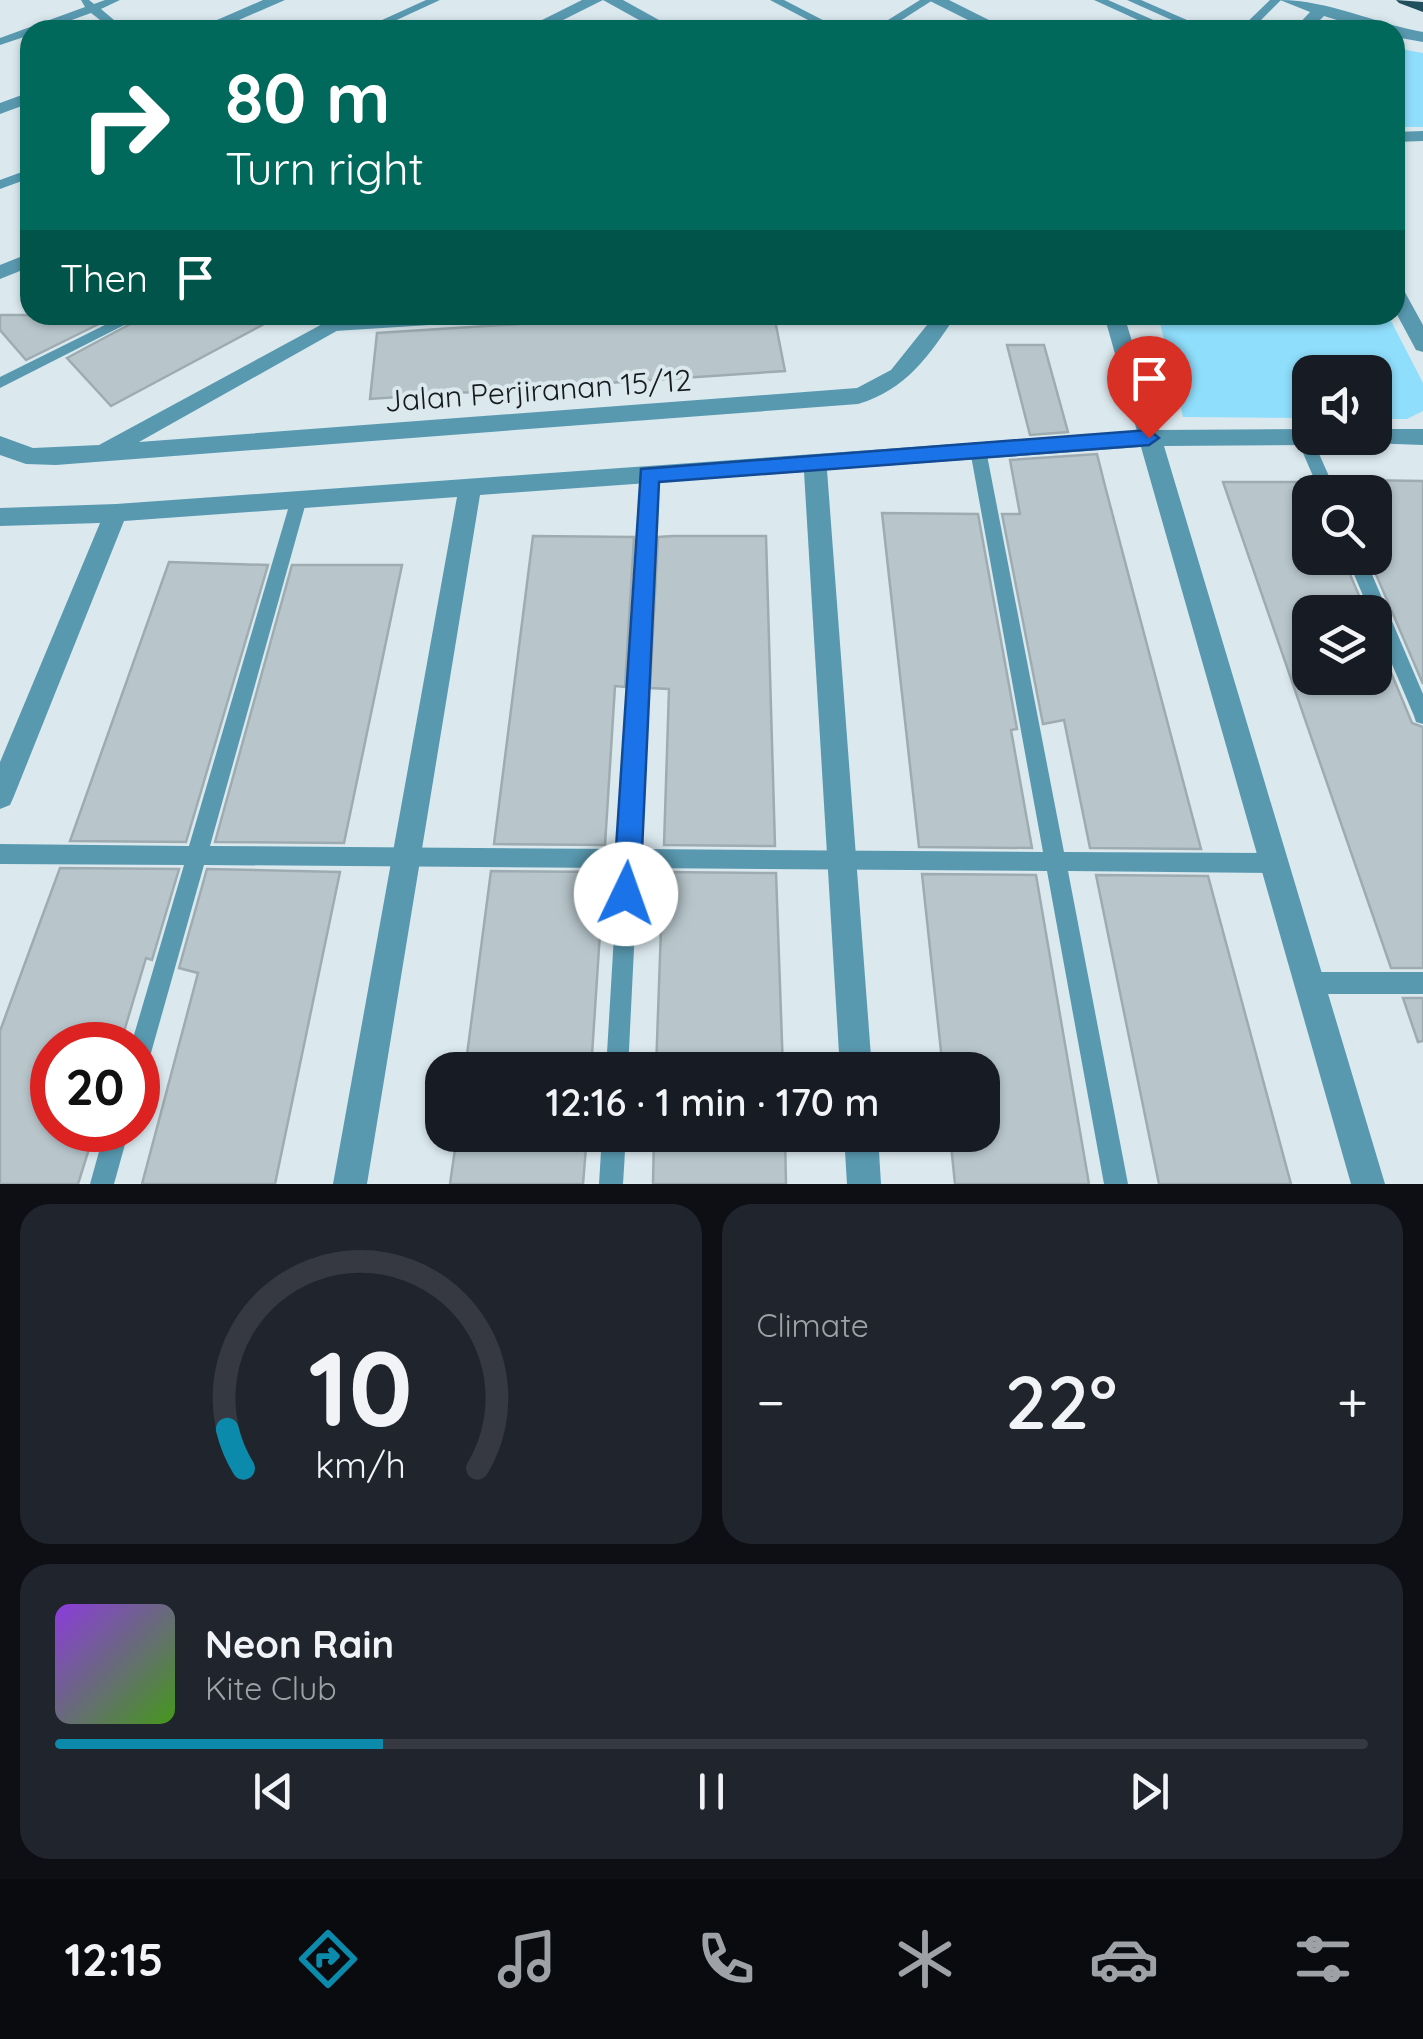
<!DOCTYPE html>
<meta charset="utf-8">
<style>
body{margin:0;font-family:Quicksand,sans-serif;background:#20242c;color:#f1f3f6;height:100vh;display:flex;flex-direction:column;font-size:38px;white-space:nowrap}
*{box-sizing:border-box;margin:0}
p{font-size:32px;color:#9ea1a6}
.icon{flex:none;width:55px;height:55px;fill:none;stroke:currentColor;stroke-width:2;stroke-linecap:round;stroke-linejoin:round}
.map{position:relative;height:1184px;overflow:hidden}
.sheet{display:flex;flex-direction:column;gap:20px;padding:20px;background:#0d0f14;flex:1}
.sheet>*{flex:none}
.top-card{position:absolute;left:20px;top:20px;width:1385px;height:305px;border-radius:30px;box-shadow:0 2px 8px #0004;background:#00695c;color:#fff;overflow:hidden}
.buttons{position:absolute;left:1292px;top:355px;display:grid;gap:20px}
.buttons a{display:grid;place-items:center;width:100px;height:100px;border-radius:20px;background:#171b24;box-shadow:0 2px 8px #0004;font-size:50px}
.speed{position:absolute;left:30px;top:1022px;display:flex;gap:20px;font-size:50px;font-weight:700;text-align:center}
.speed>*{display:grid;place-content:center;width:130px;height:130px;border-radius:50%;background:#171b24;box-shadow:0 2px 8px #0004;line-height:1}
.speed .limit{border:15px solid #d22;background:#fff;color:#111}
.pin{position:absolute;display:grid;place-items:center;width:85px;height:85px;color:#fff;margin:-102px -42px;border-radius:50% 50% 50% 0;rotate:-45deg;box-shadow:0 0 10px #0007}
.pin .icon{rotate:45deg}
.me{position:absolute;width:110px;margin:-55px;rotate:3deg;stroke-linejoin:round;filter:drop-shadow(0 0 8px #0008)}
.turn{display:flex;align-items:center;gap:35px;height:210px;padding:0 40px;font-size:45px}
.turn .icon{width:130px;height:130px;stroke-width:2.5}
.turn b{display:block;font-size:70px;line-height:85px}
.then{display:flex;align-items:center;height:95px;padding:0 40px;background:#0003;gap:20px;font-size:38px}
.big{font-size:75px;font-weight:600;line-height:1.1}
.sheet .card{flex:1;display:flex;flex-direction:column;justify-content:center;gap:15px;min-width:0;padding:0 35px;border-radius:30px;background:#20242c}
.sheet .dial{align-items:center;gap:0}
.dial svg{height:260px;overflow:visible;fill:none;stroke:#363941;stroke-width:7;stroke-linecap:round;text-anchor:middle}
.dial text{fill:#f1f3f6;stroke:none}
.song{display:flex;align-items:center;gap:30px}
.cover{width:120px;height:120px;border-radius:15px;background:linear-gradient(135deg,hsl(270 70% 55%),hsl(100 70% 35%))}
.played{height:10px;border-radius:5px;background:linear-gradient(90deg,#0c8aac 25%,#363941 25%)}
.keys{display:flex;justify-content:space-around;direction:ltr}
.heat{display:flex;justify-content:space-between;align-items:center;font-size:55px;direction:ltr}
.sheet .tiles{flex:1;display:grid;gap:20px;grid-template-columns:1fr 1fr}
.card:last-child{grid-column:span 2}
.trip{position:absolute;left:425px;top:1052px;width:575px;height:100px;border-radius:30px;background:#171b24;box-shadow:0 2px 8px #0004;font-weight:600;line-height:100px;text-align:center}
.tab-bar{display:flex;height:160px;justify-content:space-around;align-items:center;background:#090b0e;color:#9ea1a6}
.tab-bar .icon{width:70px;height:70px}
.tab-bar .selected{color:#0c8aac}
.tab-bar b{font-size:45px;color:#f1f3f6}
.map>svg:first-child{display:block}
.green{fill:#8fdefc}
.building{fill:#b8c6cc;stroke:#9eacb1;stroke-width:2.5}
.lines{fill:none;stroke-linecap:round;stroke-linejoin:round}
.lane{fill:#5999b0;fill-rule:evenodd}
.street{fill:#5999b0;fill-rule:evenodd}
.primary{fill:#224f5e;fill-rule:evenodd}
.route{fill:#1a73e8;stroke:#114b97;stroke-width:2.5}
.labels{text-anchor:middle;stroke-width:8;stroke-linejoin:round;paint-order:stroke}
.street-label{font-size:30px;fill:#151a1c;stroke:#dbe9ef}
</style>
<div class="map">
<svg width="1423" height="1184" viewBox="0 0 1423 1184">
<rect width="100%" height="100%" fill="#dbe9ef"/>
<!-- green -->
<g class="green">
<path d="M1395,48L1423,53V127H1395Z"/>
<path d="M1158,315H1388L1423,383V411L1407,419H1375V372H1310V418L1183,417Z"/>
</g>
<!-- building -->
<g class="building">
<path d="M0,315H117L26,360L0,330Z"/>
<path d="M147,315H281L111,406L67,358Z"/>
<path d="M661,315H774L785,371L370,399L377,333Z"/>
<path d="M1007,345H1044L1068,432L1030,435Z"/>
<path d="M1097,454L1105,486L1201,849L1090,848L1064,720L1043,724L1002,514H1020L1010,460Z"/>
<path d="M1354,480L1423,481V684L1369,558H1386L1375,530V492H1359Z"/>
<path d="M1223,482H1310V558H1343L1366,612H1310V678H1375V634L1412,723L1423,727V968H1391Z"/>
<path d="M882,513L978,514L1017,729L1011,730L1032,848L919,847Z"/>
<path d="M533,536L634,537L625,687L615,686L605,845L494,844Z"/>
<path d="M673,536H766L775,846L664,845L669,689L650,688L658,537Z"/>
<path d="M169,562L268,565L186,842L70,841Z"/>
<path d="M292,565H402L344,843L215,842Z"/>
<path d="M60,868L179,869L152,960L146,958L120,1045H52V1130H95L78,1184H0V1031Z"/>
<path d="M207,869L340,872L275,1184H142L198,973L179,968Z"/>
<path d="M491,871L604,872L591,1070H465Z"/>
<path d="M663,872L776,873L783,1070H656Z"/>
<path d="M922,874L1036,875L1089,1184H955L950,1135H982V1070H943Z"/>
<path d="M1096,875L1208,876L1291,1184H1159Z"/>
<path d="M1403,998H1423V1041L1418,1042Z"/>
<path d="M457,1135H587L583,1184H450Z"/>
<path d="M654,1135H785L786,1184H653Z"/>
</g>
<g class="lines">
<!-- lane -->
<g class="lane">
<path d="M81,0H89L94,4L105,0H120L101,9L126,30H113L91,13L44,30H30V35L0,45V38L85,7Z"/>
<path d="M426,0H440L375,30H360Z"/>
<path d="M770,0H784L842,30H827Z"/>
<path d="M920,0H933L886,30H872Z"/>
<path d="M1094,0H1108L1176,30H1160Z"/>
<path d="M1127,0H1141L1210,30H1194Z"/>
<path d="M1270,0H1281L1251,30H1239Z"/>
<path d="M30,169V178L0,189V180Z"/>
<path d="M125,315H144L0,388V377Z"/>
<path d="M432,315H515L508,320L335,331L328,326L335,321Z"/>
<path d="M1304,431L1312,438L1336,492H1320L1296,437Z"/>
<path d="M978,444L986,450L1064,852L1274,853L1281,856L1284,863L1281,870L1274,873L1068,871L1128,1184H1104L1047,871L638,868L628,1070H606L618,868L204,865L149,1060L146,1068L138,1071V1045H131L184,865L0,864V844L189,846L291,499L299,493L307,499L210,846L619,849L641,474L649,468L657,474L639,849L1043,852L970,450Z"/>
<path d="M1347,558H1365L1423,694V724L1416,722L1414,716L1375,624V612H1370Z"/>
<path d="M1309,972H1423V994H1309L1301,991L1298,983L1301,975Z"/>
<path d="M105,1130H129L114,1184H90Z"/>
<path d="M602,1135H626L623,1184H599Z"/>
</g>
<!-- street -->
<g class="street">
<path d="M263,0H285L216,30H194Z"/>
<path d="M582,0H603L543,30H522Z"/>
<path d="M603,0H623L677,30H657Z"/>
<path d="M928,0H949L1009,30H988Z"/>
<path d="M1280,0C1329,0 1376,24 1423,32V42L1395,37V30H1369L1324,16L1310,30H1293L1310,12Z"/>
<path d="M30,92V103L0,114V103Z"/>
<path d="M1423,131V141L1395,142V132Z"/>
<path d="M30,253V267L0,279V265Z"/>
<path d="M1395,285L1402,287L1423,325V352L1416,350L1395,311Z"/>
<path d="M339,315H365L139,442L857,388L891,370L935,315H956C930,355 906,390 858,404L56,465L26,464L0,455V436L33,448L99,445Z"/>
<path d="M1104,315H1124L1159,430L1310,429V438H1321L1310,445L1164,446L1385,1184H1351L1141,447L827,470L872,1070H840L804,472L480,495L367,1184H333L457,497L124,521L14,796L10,805L0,809V762L100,523L0,526V508L116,504L1137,431Z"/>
<path d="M1375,429H1423V445L1367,443L1364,438H1375Z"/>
<path d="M844,1135H878L881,1184H847Z"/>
</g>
<!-- primary -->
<path class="primary" d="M1396,0L1423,2V12L1399,3Z"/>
</g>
<!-- route -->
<path class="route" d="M1149,430L1159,438L1149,445L659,482L640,894L636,903L626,907L617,903L613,894L641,469Z"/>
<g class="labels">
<!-- street labels -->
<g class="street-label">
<text transform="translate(538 391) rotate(-4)" y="10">Jalan Perjiranan 15/12</text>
</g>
</g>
</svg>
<div class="buttons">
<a><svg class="icon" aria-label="sound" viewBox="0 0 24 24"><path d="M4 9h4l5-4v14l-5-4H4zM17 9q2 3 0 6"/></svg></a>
<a><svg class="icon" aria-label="search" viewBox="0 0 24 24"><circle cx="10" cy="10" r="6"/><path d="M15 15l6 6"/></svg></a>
<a><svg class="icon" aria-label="layers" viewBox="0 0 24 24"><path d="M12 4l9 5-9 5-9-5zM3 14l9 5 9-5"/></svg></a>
</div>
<div class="speed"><div class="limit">20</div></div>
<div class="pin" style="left:1149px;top:438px;background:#d93025"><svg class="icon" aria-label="arrive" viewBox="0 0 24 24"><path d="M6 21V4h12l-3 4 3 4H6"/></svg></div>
<svg class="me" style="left:626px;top:894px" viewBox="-20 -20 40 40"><circle r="19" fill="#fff"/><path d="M0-13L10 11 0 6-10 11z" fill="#1a73e8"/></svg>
<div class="trip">12:16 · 1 min · 170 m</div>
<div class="top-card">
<div class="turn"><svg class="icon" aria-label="right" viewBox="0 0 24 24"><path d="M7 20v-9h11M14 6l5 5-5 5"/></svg><div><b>80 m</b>Turn right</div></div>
<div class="then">Then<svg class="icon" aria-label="arrive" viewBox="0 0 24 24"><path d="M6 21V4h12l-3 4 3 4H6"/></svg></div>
</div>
</div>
<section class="sheet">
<div class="tiles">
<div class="card dial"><svg viewBox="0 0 100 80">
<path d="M14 69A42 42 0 1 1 86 69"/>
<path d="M14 69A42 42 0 0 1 9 57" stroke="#0c8aac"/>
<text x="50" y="56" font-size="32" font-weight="700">10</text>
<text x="50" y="72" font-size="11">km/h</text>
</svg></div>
<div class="card"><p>Climate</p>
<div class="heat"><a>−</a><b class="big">22°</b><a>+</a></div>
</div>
<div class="card">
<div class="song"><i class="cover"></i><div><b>Neon Rain</b><p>Kite Club</p></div></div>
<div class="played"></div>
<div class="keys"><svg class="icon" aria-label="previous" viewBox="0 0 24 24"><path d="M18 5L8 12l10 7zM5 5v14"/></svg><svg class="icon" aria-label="pause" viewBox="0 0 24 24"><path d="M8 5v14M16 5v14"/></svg><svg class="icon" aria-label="next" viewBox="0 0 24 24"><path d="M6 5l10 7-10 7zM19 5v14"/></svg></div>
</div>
</div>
</section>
<nav class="tab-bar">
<b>12:15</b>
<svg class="icon selected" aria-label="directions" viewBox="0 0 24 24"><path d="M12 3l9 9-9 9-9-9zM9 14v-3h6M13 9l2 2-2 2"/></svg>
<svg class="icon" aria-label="music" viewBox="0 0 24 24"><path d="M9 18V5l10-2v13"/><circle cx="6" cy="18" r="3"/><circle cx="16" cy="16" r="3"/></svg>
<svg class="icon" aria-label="phone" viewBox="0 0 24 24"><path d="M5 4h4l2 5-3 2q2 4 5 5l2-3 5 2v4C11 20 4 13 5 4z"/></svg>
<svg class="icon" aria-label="climate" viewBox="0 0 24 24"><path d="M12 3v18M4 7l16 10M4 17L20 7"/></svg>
<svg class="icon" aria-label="car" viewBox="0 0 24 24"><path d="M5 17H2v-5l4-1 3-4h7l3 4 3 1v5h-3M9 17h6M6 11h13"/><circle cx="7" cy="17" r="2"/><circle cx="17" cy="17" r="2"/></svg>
<svg class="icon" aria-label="filters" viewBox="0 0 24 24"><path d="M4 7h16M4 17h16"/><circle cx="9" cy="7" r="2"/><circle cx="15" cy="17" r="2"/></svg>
</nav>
